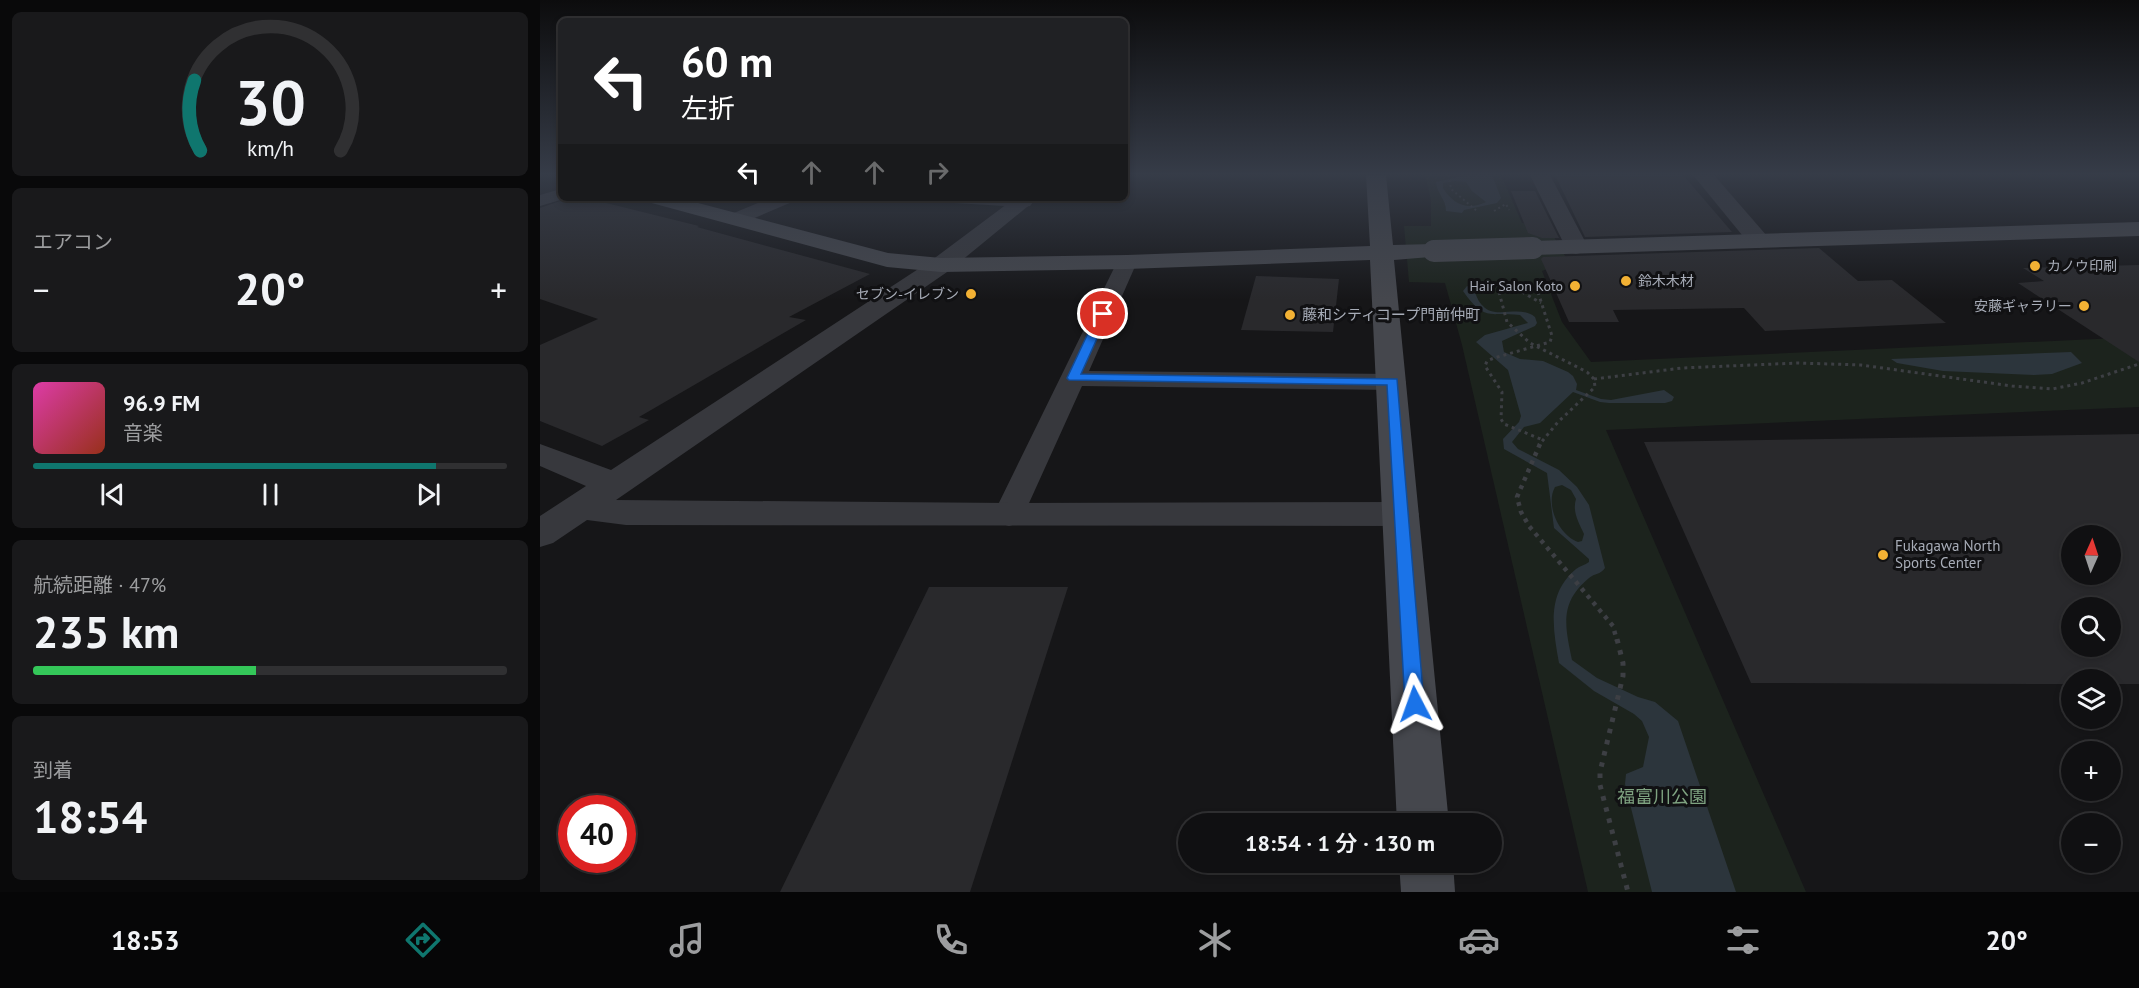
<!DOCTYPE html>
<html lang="ja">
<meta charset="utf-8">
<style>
body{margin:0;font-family:"PT Sans","Noto Sans JP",sans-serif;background:#19191b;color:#f1f3f6;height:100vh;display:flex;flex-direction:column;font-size:22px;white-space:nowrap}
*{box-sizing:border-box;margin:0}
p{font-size:20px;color:#9c9d9f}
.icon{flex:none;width:33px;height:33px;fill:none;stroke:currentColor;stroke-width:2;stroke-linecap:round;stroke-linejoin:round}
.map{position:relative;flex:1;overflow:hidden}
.sheet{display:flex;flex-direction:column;gap:12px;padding:12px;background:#09090a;width:540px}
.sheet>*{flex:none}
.hud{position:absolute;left:18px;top:18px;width:570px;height:183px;border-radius:9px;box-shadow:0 3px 9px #0003,0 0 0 2px #303032;background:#202124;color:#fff;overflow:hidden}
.needle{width:39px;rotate:3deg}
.buttons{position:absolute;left:1521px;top:525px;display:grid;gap:12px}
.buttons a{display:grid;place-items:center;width:60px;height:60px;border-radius:50%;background:#101012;box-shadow:0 3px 9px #0003,0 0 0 2px #303032;font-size:30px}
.speed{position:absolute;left:18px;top:795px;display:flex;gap:12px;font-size:30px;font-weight:700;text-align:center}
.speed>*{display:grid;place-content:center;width:78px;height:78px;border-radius:50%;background:#101012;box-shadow:0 3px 9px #0003,0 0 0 2px #303032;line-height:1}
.speed .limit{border:9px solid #d22;background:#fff;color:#111}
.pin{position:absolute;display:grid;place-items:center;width:51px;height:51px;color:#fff;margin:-26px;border:3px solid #fff;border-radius:50%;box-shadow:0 2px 6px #0007}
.me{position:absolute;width:66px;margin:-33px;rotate:356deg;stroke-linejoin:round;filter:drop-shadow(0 0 4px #0008)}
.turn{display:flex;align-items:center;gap:21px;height:126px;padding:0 24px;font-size:27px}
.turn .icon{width:78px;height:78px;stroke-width:2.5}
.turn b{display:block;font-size:42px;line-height:51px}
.lanes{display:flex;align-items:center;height:57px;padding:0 24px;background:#0003;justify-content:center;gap:30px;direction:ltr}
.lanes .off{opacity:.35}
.big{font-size:45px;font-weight:600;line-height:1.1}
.sheet .tile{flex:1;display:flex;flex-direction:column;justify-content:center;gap:9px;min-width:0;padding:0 21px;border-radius:9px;background:#19191b}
.sheet .dial{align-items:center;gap:0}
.dial svg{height:156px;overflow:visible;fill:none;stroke:#303032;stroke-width:7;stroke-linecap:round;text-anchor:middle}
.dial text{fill:#f1f3f6;stroke:none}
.song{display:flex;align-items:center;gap:18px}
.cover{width:72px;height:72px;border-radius:9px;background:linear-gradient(135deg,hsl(320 70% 55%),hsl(10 70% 35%))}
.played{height:6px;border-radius:3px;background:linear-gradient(90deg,#0f766e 85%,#303032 85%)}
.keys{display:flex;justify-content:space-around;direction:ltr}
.heat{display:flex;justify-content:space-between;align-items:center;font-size:33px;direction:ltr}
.charge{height:9px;border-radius:4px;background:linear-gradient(90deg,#34c759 47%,#303032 0)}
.trip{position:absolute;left:638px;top:813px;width:324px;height:60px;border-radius:30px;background:#101012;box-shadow:0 3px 9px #0003,0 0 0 2px #303032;font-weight:600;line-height:60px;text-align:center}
.dock{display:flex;height:96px;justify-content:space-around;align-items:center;background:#060607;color:#9c9d9f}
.dock .icon{width:42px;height:42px}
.dock .current{color:#0f766e}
.dock b{font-size:27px;color:#f1f3f6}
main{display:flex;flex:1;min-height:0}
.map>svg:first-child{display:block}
.green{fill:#1c231d}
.water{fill:#2c353c;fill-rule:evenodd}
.building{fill:#29292c;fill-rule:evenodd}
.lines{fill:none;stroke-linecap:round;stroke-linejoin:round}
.path-far3{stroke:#3d3f44;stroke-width:2;stroke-dasharray:2 3;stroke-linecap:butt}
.path-far2{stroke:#3d3f44;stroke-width:3;stroke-dasharray:3 4;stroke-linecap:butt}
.path-far1{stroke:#3d3f44;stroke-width:4.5;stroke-dasharray:4 5;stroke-linecap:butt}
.path{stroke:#3d3f44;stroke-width:5;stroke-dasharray:4.5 7;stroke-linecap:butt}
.lane{fill:#37383d;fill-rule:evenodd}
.street{fill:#37383d;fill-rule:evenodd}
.secondary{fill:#45474d;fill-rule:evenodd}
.secondary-bridge{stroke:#45474d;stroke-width:22}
.route{fill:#1a73e8;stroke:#114b97;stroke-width:1.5}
.poi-dot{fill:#f2b134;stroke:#111113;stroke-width:2}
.labels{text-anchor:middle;stroke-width:6;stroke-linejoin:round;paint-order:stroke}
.far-poi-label{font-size:14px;fill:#a8adb8;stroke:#111113;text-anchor:end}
.poi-label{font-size:15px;fill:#a8adb8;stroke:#111113;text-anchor:start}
.near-park-label{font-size:18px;fill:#7fa381;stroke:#111113}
</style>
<main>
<section class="sheet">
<div class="tile dial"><svg viewBox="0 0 100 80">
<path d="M14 69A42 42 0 1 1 86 69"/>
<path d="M14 69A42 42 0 0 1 11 33" stroke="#0f766e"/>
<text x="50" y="56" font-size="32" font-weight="700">30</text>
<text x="50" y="72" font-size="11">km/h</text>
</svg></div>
<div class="tile"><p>エアコン</p>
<div class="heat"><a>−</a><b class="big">20°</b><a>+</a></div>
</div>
<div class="tile">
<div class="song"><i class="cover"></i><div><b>96.9 FM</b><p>音楽</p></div></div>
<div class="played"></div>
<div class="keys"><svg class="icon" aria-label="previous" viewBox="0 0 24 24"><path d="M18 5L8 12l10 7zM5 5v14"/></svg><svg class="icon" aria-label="pause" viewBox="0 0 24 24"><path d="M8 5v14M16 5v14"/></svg><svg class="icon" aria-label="next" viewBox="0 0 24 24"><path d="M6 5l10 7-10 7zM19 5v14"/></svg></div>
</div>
<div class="tile"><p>航続距離 · 47%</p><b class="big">235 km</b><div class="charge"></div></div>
<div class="tile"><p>到着</p><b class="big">18:54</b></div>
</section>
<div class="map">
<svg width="1599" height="892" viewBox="0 0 1599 892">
<rect width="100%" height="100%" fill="#161618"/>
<!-- green -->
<path class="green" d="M885,175H961L982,223L1007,225L1028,261L1002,271L1022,322L1051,362L1599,337V407L1066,430L1266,892H1048L922,345L905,283L869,282L864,226H891V200Z"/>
<!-- water -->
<g class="water">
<path d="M927,175H952L961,198L957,203L924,210L922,213L906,211C906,199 897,194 896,182ZM915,181L926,182L932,191L946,202C927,211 913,204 903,188V183Z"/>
<path d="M927,286L933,288C936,294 938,302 943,306C955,320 980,304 995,317L997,323L995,326L962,341L964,352L980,359L1003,361L1028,372L1033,376L1037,384L1036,390L1061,399L1071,400L1124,390L1134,397L1132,401L1125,403H1069L1060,402L1033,392L1000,423L984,427L972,442L978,449L1019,470L1037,487L1049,505L1065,568C1060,575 1055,573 1049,578C1019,603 1025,626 1032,660L1057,678L1098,697L1115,702L1138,721L1196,892H1112L1085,784L1086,774L1103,767L1109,737L1102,721L1094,714L1054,691L1019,663C1013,629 1006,594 1036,569C1040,566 1045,565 1049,562V559L1014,528L1007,473L964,449L963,439L979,422L981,416L968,370L936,342L945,335L988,323L980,315C948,312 944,321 923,291ZM1022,485L1031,490L1036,499C1032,512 1039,523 1044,534L1042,541L1038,542C1019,535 1005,505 1015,487Z"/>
<path d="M1531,352L1542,363L1512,374L1494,375L1403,371L1357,363L1351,359Z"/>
</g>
<!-- building -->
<g class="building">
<path d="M1015,175H1143L1192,232L1045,237Z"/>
<path d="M971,191H995L1019,238H1002L988,233Z"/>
<path d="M29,198H46L159,226L157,227L330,274L249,317L266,320L99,417L109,420L62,446L0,421V345L58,319L0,299V208Z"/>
<path d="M1279,248L1318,281L1352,280L1406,323L1225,331L1204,308L1073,310L1079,322H1029L1001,259L1003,257Z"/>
<path d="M1599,265V362L1478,283L1504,281L1483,268Z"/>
<path d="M716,276L799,279L793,332L701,330Z"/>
<path d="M1599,434V684H1570V680H1532V684L1211,683L1104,442ZM1532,536H1570V574H1532ZM1532,608H1570V646H1532Z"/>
<path d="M389,587H528L430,892H240Z"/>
</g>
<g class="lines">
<!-- path-far3 -->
<g class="path-far3">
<path d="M909,175L911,189L938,212"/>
<path d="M954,211L966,204L969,210"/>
<path d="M957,285L959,293"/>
<path d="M996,285L999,293"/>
<path d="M974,287L985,293"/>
</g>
<!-- path-far2 -->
<g class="path-far2">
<path d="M959,292L967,322L990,343L1047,372L1054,379L1055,387L1018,422L999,445"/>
<path d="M982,292L1001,303"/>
<path d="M998,292L1012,336L1010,342L954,358L947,361L945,366L962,392L961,419L964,424L1003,440"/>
<path d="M1054,379L1142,368L1258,363L1321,365L1472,386L1512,389L1542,383L1599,364"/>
</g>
<!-- path-far1 -->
<path class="path-far1" d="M1000,444L977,497L981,512L989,526L1073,626L1077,641"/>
<!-- path -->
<path class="path" d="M1077,639L1083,663V676L1060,772V785L1088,892"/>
<!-- lane -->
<g class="lane">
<path d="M21,189V198H27L0,206V195Z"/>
<path d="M230,198H255L252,202L203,223H189L187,219L189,215Z"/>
<path d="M405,198H490L493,202L490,206L484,207L414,203L408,202Z"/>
<path d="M587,256L594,258L597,262L549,371L853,374L862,377L866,382L862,387L853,390L542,386L480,523L469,526L458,523L453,515L577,262L580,258Z"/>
</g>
<!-- street -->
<g class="street">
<path d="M990,175H1010L1048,247L1044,252L1036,254L1028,252Z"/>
<path d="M1153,175H1174L1227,236L1231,241L1227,246L1219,248L1211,246Z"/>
<path d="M475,198H498L410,270L76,500L469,503L861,502L874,505L879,514L874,523L861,526L86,525L47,520L13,543L0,547V516L46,486L0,466V444L71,470L392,260Z"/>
</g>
<!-- secondary -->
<g class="secondary">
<path d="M826,175H846L853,245L894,244L902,246L906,251L902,256L854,260L909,824H857L830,260L587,269L401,272L347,267L108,202L105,198H139L348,253L401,258L587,255L830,246Z"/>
<path d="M1599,222V236L993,255L985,253L981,248L985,243L993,241Z"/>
<path d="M859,862H913L915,892H861Z"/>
</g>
<!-- secondary-bridge -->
<path class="secondary-bridge" d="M894,251L993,248"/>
</g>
<!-- sky -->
<linearGradient id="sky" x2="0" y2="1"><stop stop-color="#0c0c0d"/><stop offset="0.58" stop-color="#363c48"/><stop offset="1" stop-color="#363c48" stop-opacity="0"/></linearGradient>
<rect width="1599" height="300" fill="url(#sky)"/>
<!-- route -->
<path class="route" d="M563,311L568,314L541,374L857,379L884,704L881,710L875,712L868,710L865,704L847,385L529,380L527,378L557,314Z"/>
<!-- markers -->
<g class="poi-dot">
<circle cx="1495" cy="266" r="6"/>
<circle cx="1086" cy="281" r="6"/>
<circle cx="1035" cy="286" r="6"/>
<circle cx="431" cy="294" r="6"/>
<circle cx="1544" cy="306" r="6"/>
<circle cx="750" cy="315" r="6"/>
<circle cx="1343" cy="555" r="6"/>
</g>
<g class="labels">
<!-- far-poi labels -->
<g class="far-poi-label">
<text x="1507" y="271" text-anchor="start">カノウ印刷</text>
<text x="1098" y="286" text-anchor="start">鈴木木材</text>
<text x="1023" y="291">Hair Salon Koto</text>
<text x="419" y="299">セブン-イレブン</text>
<text x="1532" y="311">安藤ギャラリー</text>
</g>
<!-- poi labels -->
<g class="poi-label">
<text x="762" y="320">藤和シティコープ門前仲町</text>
<text x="1355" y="551">Fukagawa North<tspan x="1355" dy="17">Sports Center</tspan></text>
</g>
<!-- near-park labels -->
<g class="near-park-label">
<text x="1122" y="803">福富川公園</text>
</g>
</g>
</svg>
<div class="buttons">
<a><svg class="needle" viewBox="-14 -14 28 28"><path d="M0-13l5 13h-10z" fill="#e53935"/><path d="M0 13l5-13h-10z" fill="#9c9d9f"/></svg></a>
<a><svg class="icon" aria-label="search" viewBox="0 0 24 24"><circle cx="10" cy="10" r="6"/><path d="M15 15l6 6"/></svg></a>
<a><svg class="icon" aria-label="layers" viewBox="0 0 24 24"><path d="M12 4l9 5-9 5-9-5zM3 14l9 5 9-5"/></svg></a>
<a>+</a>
<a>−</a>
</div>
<div class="speed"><div class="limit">40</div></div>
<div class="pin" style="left:563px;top:314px;background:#d93025"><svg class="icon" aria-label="arrive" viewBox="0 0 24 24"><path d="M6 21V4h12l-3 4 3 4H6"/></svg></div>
<svg class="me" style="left:875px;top:704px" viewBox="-20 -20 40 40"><path d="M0-17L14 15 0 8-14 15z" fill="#1a73e8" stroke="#fff" stroke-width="4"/></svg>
<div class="trip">18:54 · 1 分 · 130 m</div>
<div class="hud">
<div class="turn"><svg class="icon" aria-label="left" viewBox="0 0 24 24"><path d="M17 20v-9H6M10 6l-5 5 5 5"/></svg><div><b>60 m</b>左折</div></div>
<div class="lanes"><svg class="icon" aria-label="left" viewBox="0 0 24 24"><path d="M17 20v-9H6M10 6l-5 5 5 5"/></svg><svg class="icon off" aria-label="ahead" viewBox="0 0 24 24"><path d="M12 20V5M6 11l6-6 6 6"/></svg><svg class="icon off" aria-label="ahead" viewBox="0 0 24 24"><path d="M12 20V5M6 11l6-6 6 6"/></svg><svg class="icon off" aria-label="right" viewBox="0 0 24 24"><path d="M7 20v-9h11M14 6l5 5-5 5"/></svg></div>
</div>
</div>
</main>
<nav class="dock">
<b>18:53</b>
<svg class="icon current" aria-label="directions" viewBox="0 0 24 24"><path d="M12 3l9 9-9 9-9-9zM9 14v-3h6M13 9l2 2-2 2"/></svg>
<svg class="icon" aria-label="music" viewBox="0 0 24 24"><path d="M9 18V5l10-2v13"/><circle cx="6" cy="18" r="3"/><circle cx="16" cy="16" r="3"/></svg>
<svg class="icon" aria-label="phone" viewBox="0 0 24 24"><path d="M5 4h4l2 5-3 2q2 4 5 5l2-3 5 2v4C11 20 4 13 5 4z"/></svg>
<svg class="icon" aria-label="climate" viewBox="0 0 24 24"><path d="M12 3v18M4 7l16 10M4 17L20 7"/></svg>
<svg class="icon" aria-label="car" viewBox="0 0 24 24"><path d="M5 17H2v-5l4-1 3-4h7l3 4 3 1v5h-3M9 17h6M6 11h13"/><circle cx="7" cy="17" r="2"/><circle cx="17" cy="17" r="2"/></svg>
<svg class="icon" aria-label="filters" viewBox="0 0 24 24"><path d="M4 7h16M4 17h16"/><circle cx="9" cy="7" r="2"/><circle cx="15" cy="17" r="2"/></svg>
<b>20°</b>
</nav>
